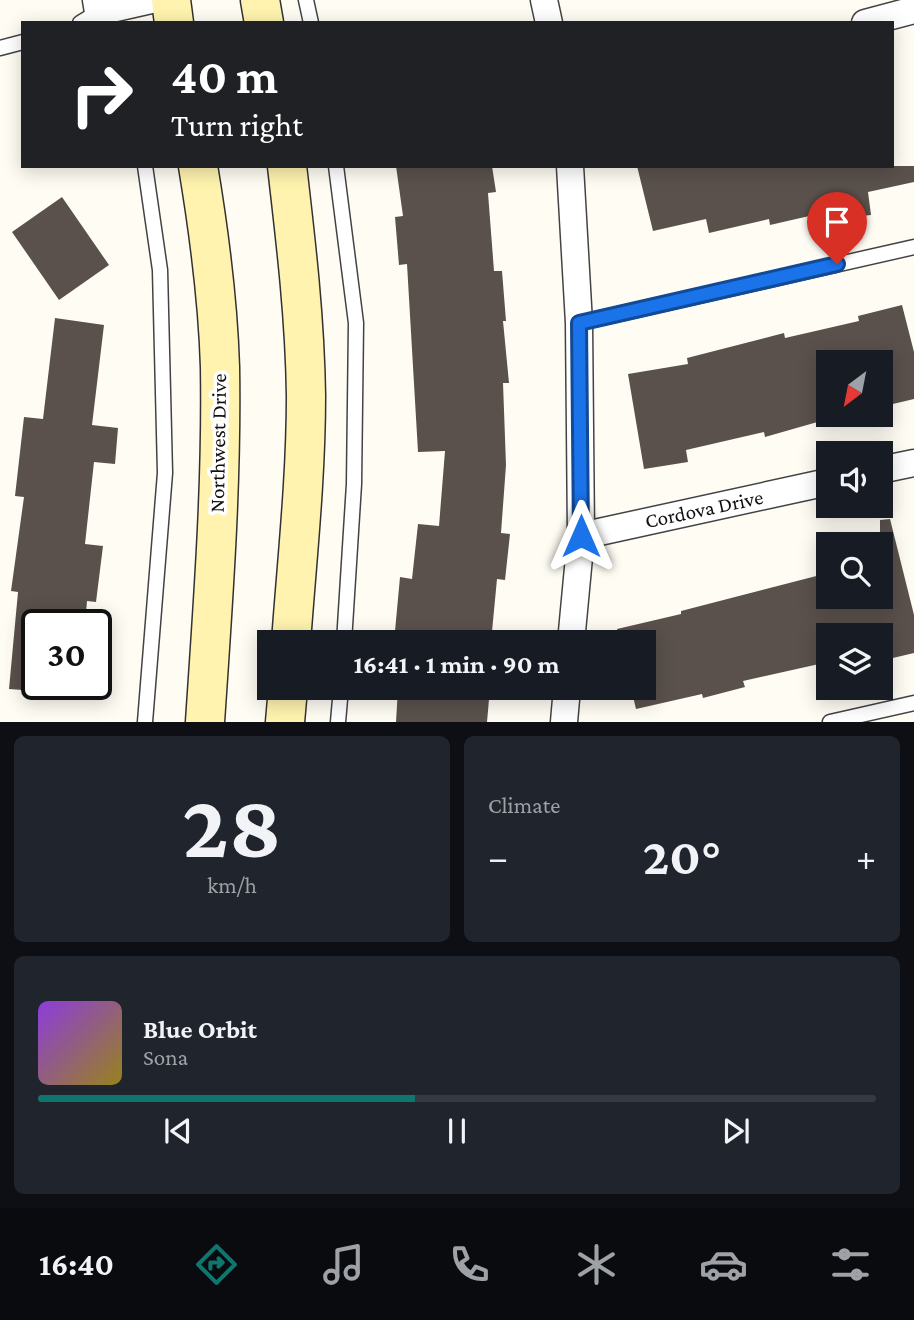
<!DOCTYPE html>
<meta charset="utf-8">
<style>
body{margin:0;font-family:"Crimson Pro",serif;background:#20242c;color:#f1f3f6;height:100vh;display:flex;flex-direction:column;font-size:26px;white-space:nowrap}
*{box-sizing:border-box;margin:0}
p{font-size:23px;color:#9ea1a6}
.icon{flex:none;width:38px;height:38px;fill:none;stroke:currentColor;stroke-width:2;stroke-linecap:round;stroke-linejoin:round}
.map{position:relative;height:722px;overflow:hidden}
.details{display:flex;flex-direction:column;gap:14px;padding:14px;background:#0d0f14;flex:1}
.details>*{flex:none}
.guide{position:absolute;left:21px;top:21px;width:873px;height:147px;border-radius:0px;box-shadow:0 4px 18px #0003;background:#202124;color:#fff;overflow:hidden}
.needle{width:46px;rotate:212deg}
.buttons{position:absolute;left:816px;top:350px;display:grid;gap:14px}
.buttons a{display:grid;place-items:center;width:77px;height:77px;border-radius:0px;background:#171b24;box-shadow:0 4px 18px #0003;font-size:35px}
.speed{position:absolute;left:21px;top:609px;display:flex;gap:14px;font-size:35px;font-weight:700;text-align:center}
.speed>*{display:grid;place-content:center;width:91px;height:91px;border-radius:50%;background:#171b24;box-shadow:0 4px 18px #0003;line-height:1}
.speed .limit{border:4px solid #111;border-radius:10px;background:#fff;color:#111}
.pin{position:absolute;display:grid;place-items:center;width:60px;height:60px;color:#fff;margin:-72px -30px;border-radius:50% 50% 50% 0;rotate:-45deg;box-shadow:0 0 7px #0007}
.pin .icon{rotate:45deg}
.me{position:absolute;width:77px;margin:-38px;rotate:0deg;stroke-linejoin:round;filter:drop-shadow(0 0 5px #0008)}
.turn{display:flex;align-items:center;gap:24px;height:147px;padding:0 35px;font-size:32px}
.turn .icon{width:91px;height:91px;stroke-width:2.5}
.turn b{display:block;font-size:49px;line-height:60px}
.big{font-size:52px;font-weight:700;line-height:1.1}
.details .card{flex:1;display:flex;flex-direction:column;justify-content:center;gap:10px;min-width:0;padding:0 24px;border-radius:10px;background:#20242c}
.details .dial{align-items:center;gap:0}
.dial b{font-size:91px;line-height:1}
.song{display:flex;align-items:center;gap:21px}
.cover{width:84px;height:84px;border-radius:10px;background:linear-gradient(135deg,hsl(270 70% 55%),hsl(50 70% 35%))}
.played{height:7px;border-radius:4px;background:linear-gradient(90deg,#0f766e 45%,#363941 45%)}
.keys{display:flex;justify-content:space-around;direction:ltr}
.heat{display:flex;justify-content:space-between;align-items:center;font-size:38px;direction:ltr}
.details .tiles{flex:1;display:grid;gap:14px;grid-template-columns:1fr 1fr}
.card:last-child{grid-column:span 2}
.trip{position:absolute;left:257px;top:630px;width:399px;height:70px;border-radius:0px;background:#171b24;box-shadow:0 4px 18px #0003;font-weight:700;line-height:70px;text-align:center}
.tab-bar{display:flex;height:112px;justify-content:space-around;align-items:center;background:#090b0e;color:#9ea1a6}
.tab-bar .icon{width:49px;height:49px}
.tab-bar .active{color:#0f766e}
.tab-bar b{font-size:32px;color:#f1f3f6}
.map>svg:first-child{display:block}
.building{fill:#5a514c}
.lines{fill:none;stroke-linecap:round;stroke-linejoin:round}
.service-casing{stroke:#434343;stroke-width:17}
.minor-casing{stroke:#434343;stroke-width:29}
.secondary-casing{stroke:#323232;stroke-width:41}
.service{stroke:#fff;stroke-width:14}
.minor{stroke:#fff;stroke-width:26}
.secondary{stroke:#fff3af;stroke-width:38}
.route-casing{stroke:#114b97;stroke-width:18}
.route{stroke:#1a73e8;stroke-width:12}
.labels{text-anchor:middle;stroke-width:7;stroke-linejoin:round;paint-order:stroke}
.street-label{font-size:21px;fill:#101010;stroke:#fff}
</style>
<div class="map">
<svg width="914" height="722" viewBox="0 0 914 722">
<rect width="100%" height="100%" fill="#fffcf4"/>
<!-- building -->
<g class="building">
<path d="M396,166H492L496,192L488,193L494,271H502L506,321H503L509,383H503L506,465L501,533L510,534L505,580L497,579L491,642H394L400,577L412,579L418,524L439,526L445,451L418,452L407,264L399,265L395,217L403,216Z"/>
<path d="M637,166H914V182L868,192L871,215L832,219L831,211L770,225L769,219L709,233L706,219L653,231Z"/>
<path d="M62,197L109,265L59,300L12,232Z"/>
<path d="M902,305L914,352V399L880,407V362H828V419L765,437L764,432L686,450L688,462L644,469L628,374L688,364L687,358L784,333L785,338L859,321L858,316Z"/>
<path d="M55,318L104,325L92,425L118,428L115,464L94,462L85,544L103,546L96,602L87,601L85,625H37V691L9,689L18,592L11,591L24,497L15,496L24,417L43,419Z"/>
<path d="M890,519L914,615V653L880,661V635H828V662L743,681L745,687L703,698L702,694L636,709L631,688H644V642H620L617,629L681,614V611L828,573V597H880V520Z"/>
<path d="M395,688H490L487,722H396L398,688Z"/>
</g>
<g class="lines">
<defs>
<g id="service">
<path d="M306,0L311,23"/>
<path d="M80,23L98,12L101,17"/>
<path d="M0,48L23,42"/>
<path d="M145,166L160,270L165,473L145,722"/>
<path d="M336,166L356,323L354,484L344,642"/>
<path d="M579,323L914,247"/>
<path d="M338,722L341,688"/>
<path d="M830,722L914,703"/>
</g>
<g id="minor">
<path d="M96,0L98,12L151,0"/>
<path d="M544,0L549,23"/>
<path d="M865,23L914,10"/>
<path d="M570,166L579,323L581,536L571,642"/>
<path d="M880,470L914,463"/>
<path d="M581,536L828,482"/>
<path d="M564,722L567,688"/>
</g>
<g id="secondary">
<path d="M171,0L174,23"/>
<path d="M260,0L264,23"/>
<path d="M198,166C209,232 218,300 220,367C222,485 213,603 205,722"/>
<path d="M287,166C296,243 305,319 306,396C306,478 297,560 291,642"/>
<path d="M285,722L288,688"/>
</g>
</defs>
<!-- service casing -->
<use href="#service" class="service-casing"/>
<!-- minor casing -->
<use href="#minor" class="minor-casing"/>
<!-- secondary casing -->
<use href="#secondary" class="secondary-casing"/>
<!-- service -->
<use href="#service" class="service"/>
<!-- minor -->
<use href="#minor" class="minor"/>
<!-- secondary -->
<use href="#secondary" class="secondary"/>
</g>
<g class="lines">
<defs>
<path id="route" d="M581,536L579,323L837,264"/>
</defs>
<!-- route casing -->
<use href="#route" class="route-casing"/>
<!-- route -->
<use href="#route" class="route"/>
</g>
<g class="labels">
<!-- street labels -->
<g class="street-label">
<text transform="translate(218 443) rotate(-89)" y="7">Northwest Drive</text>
<text transform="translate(704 509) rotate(-12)" y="7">Cordova Drive</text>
</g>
</g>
</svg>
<div class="buttons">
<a><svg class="needle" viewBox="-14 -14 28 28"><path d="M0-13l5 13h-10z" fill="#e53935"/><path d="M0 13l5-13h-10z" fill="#9ea1a6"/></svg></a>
<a><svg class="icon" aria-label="sound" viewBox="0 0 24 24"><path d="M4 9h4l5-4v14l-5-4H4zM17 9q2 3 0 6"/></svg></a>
<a><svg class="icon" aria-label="search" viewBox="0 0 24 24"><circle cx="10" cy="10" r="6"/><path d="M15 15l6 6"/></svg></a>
<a><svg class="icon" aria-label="layers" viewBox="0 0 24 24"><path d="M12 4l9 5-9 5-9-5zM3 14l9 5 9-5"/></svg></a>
</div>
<div class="speed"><div class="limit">30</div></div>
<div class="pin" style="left:837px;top:264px;background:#d93025"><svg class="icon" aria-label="arrive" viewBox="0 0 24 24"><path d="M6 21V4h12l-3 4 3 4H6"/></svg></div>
<svg class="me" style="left:581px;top:536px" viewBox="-20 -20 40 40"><path d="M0-17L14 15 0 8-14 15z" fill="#1a73e8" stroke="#fff" stroke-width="4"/></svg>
<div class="trip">16:41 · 1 min · 90 m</div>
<div class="guide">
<div class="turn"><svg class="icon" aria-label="right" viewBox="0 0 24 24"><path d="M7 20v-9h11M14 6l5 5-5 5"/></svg><div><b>40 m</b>Turn right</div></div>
</div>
</div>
<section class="details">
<div class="tiles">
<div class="card dial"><b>28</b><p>km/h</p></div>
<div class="card"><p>Climate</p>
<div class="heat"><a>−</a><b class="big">20°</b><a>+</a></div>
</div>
<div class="card">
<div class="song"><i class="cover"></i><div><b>Blue Orbit</b><p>Sona</p></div></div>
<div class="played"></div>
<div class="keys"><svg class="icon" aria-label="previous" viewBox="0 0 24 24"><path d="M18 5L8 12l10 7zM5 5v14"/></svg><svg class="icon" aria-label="pause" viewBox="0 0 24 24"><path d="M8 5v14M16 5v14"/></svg><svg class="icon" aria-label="next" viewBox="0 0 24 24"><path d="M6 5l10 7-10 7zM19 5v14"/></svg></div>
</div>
</div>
</section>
<nav class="tab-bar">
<b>16:40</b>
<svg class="icon active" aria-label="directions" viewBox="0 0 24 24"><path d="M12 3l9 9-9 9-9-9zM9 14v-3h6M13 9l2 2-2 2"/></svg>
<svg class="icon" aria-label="music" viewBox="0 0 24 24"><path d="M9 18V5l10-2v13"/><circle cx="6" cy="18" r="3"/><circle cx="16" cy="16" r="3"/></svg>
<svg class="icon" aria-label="phone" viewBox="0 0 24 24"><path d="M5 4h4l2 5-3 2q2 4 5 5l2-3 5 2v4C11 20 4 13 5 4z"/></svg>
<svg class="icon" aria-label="climate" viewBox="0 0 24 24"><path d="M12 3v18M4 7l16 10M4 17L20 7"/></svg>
<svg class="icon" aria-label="car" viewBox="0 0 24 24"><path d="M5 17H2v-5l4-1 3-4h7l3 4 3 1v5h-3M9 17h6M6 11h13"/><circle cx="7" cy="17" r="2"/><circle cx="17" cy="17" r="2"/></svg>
<svg class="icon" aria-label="filters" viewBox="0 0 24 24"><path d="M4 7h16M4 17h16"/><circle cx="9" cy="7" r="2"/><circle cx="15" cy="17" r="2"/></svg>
</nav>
